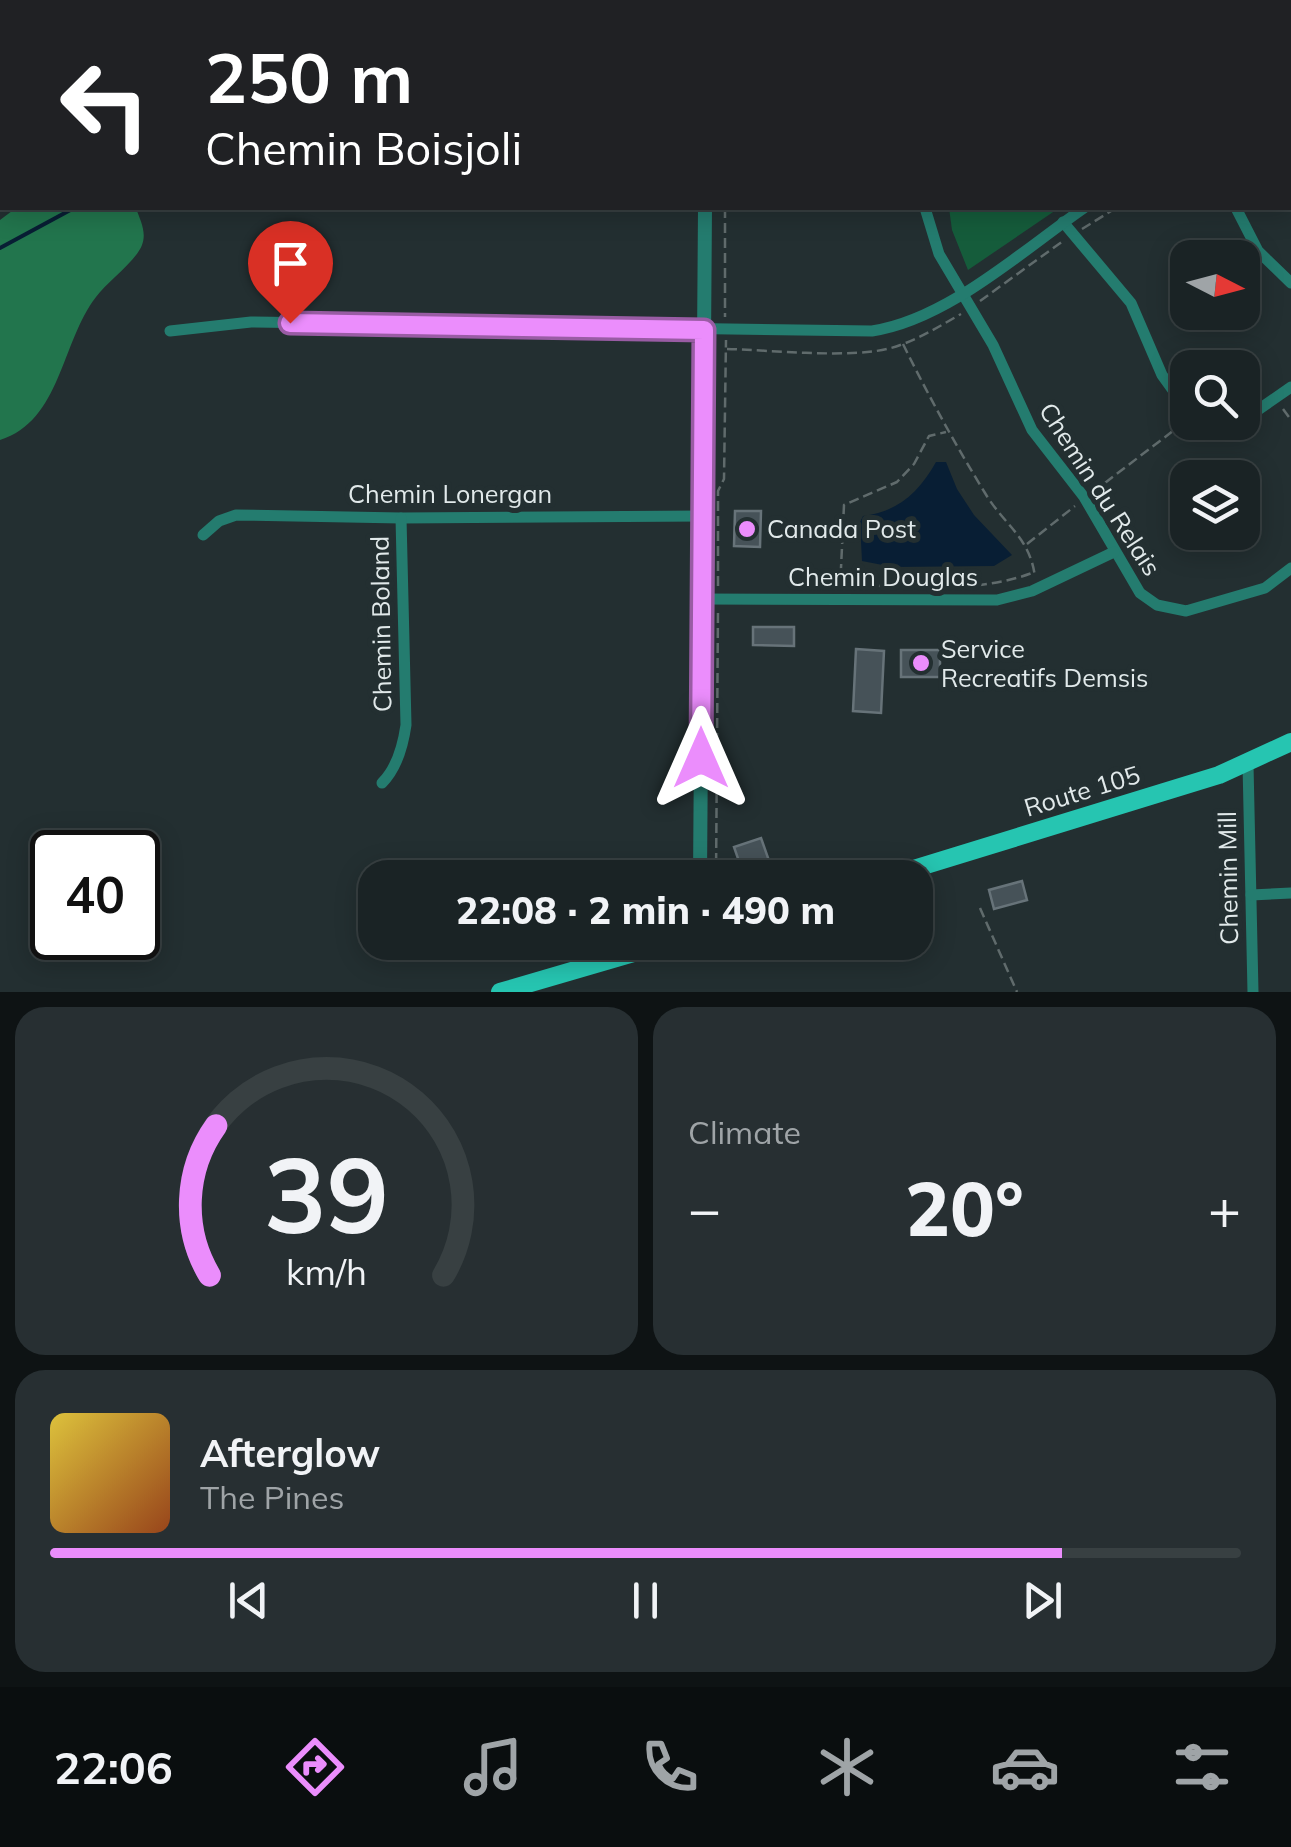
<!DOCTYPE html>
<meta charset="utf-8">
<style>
body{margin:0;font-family:Mulish,sans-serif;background:#272f32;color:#f1f3f6;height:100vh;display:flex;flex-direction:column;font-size:38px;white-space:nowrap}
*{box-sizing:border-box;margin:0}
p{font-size:32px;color:#9fa4a7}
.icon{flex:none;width:55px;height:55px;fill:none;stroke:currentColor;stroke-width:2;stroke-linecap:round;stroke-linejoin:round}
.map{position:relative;height:992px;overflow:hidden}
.sheet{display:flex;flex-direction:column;gap:15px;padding:15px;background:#0e1314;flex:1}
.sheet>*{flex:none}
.guide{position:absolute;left:0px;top:0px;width:1292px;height:210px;box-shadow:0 5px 25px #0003,0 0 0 2px #384042;background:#202124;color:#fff;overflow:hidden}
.needle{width:65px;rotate:96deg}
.controls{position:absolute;left:1170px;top:240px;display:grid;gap:20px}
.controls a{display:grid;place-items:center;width:90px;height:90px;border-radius:20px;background:#1a2325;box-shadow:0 5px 25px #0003,0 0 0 2px #384042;font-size:50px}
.speed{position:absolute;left:30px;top:830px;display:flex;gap:20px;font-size:50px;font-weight:700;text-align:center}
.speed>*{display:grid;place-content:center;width:130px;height:130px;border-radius:50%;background:#1a2325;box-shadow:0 5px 25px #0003,0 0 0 2px #384042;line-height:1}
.speed .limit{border:5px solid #111;border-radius:15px;background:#fff;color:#111}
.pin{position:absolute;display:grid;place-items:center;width:85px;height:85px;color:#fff;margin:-102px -42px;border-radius:50% 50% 50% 0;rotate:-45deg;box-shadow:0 0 10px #0007}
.pin .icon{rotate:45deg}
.me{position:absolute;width:110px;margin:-55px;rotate:0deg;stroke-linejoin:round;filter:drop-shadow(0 0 8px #0008)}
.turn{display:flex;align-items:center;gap:35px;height:210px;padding:0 40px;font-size:45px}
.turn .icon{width:130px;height:130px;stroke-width:2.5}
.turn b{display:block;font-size:70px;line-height:85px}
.big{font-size:75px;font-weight:800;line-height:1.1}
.sheet .widget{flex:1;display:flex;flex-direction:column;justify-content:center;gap:15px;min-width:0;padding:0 35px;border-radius:30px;background:#272f32}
.sheet .dial{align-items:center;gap:0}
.dial svg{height:260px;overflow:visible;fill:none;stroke:#384042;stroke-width:7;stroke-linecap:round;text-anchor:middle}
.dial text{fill:#f1f3f6;stroke:none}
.song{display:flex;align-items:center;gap:30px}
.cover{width:120px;height:120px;border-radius:15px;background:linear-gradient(135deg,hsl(50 70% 55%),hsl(20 70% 35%))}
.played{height:10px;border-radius:5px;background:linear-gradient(90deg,#eb8dfc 85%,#384042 85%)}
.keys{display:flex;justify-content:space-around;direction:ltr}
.heat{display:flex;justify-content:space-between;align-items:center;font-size:55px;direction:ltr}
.sheet .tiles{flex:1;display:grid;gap:15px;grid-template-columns:1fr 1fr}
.widget:last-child{grid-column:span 2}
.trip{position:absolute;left:358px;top:860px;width:575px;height:100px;border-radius:30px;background:#1a2325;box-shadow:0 5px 25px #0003,0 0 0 2px #384042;font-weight:800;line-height:100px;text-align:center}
.dock{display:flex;height:160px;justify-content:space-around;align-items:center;background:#0a0e0f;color:#9fa4a7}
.dock .icon{width:70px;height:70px}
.dock .current{color:#eb8dfc}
.dock b{font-size:45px;color:#f1f3f6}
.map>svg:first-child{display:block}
.green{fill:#155c3b}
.forest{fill:#22754d}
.water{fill:#081e34}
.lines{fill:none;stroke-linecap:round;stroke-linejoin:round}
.stream{stroke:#081e34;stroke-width:4}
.building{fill:#465258;stroke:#677379;stroke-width:2.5}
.path{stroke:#606b6c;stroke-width:2.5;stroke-dasharray:10 5;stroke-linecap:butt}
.minor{stroke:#247c6f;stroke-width:11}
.tertiary{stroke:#247c6f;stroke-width:14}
.primary{stroke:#26c5b1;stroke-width:18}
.route-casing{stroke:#995ca4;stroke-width:25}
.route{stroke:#eb8dfc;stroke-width:18}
.poi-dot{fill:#eb8dfc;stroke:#232f31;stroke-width:4}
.labels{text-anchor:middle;stroke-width:10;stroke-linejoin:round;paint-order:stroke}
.street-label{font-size:25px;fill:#e1e9ea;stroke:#232f31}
.poi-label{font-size:25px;fill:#e1e9ea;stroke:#232f31;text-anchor:start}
</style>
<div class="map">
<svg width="1291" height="992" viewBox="0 0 1291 992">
<rect width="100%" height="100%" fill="#232f31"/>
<!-- green -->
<path class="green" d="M949,208H1059L968,270L952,230Z"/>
<!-- forest -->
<path class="forest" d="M16,208H136C140,220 147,232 142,245C136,261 107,282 96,297C61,342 61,421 0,440V220Z"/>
<!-- water -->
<path class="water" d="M936,462H946L957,489L974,515L1012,555L994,566L893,567L862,561L860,522L863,516C898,512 919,492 936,462Z"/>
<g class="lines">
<!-- stream -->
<path class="stream" d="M0,248L74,208"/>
</g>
<!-- building -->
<g class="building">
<path d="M735,511H761L760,547L734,546Z"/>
<path d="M753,627H794V646L753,645Z"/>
<path d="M856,649L884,651L881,713L853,711Z"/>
<rect x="901" y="650" width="39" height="27"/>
<path d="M761,838L774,875L751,878L749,871L743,873L734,847Z"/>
<path d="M1022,881L1027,900L994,909L989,890Z"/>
</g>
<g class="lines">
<!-- path -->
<g class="path">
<path d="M723,2V0"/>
<path d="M1290,41L1291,39"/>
<path d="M725,208V317"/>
<path d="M1082,229L1116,208"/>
<path d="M980,301L1063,241"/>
<path d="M903,344C928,395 955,444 985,493C1004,525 1030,537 1035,577"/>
<path d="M727,349C771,350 851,359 891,348C916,341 938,327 961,314"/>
<path d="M1283,409L1291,420"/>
<path d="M1093,492L1186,421"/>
<path d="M1027,544L1075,506"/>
<path d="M842,585C903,585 973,595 1032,573"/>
<path d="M718,586V491L724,479L726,340"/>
<path d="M840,589L844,505L897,482L914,464L929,436L946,432"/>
<path d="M716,878L718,609"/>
<path d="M980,908L1017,992"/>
</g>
<!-- minor -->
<g class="minor">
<path d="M410,0L419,2"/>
<path d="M908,0L910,2"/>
<path d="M511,2L516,0"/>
<path d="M790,2L798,0"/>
<path d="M1290,14L1291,12"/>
<path d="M1290,66L1291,67"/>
<path d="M925,208L939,254L993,345L1032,430L1084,497L1140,593L1157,605L1186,611L1265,588L1291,568"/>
<path d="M1236,208L1258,251L1291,283"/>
<path d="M1063,222L1131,303L1162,375L1188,411"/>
<path d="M170,331L251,322L872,331C947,320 1023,250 1084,208"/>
<path d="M1242,421L1291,387"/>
<path d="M1203,422L1218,426L1239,422"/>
<path d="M203,535L219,521L236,515L401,518L703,516"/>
<path d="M702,599L997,600L1032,591L1114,552"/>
<path d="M1248,764L1253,992"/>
<path d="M382,783C397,768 403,746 406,725L401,518"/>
<path d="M1251,895L1291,893"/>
</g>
<!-- tertiary -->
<g class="tertiary">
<path d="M707,2V0"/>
<path d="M700,878L705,208"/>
</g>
<!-- primary -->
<g class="primary">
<path d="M884,878L1219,775L1291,742"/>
<path d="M500,992L671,942"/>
</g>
</g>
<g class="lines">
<defs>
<path id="route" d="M290,323L704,330L701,758"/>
</defs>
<!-- route casing -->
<use href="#route" class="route-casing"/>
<!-- route -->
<use href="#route" class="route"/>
</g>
<!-- markers -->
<g class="poi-dot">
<circle cx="747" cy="529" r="10"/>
<circle cx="921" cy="663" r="10"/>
</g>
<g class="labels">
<!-- street labels -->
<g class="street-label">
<text transform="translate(1100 489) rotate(57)" y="9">Chemin du Relais</text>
<text x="450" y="503">Chemin Lonergan</text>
<text x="883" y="586">Chemin Douglas</text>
<text transform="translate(381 624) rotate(-91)" y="9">Chemin Boland</text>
<text transform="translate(1082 791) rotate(-17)" y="9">Route 105</text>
<text transform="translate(1228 878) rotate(-91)" y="9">Chemin Mill</text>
</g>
<!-- poi labels -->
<g class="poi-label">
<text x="767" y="538">Canada Post</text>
<text x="941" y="658">Service<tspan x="941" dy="29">Recreatifs Demsis</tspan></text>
</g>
</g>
</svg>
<div class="controls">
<a><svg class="needle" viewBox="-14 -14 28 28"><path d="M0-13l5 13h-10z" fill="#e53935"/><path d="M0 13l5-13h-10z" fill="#9fa4a7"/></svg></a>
<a><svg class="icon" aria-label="search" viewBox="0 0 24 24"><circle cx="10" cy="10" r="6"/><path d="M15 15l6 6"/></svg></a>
<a><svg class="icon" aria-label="layers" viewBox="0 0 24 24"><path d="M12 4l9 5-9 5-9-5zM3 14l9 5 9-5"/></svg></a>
</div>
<div class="speed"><div class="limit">40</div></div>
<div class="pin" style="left:290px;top:323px;background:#d93025"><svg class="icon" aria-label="arrive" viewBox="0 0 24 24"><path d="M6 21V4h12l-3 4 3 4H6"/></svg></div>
<svg class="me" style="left:701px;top:758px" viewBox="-20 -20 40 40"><path d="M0-17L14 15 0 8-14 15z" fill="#eb8dfc" stroke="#fff" stroke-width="4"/></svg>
<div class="trip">22:08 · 2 min · 490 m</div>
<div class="guide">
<div class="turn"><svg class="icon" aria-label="left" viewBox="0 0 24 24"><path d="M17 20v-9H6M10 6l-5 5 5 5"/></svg><div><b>250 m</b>Chemin Boisjoli</div></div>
</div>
</div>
<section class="sheet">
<div class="tiles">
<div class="widget dial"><svg viewBox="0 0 100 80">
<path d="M14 69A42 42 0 1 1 86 69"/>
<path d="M14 69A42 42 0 0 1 16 23" stroke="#eb8dfc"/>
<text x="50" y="56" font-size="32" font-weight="700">39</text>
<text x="50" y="72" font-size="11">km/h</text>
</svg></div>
<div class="widget"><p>Climate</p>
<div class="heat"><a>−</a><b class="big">20°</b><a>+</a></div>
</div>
<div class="widget">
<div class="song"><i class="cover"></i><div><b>Afterglow</b><p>The Pines</p></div></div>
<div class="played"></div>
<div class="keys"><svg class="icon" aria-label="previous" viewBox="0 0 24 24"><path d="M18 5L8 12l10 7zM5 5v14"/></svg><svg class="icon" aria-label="pause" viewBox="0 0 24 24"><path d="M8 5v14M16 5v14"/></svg><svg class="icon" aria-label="next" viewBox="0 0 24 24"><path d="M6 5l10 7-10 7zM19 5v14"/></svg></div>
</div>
</div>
</section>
<nav class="dock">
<b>22:06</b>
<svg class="icon current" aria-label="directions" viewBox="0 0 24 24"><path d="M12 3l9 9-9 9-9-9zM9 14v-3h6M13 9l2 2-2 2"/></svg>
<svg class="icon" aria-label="music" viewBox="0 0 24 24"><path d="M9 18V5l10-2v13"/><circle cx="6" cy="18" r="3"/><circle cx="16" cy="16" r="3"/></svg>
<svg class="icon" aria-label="phone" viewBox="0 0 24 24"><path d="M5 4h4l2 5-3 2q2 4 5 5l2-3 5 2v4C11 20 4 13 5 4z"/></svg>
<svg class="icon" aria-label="climate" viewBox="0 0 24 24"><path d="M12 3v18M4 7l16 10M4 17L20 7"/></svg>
<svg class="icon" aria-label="car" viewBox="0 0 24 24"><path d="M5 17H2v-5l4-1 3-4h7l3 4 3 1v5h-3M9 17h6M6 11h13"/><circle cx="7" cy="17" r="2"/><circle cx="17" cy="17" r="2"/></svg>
<svg class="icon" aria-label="filters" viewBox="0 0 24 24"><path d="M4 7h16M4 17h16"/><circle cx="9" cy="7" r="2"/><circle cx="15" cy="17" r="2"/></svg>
</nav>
